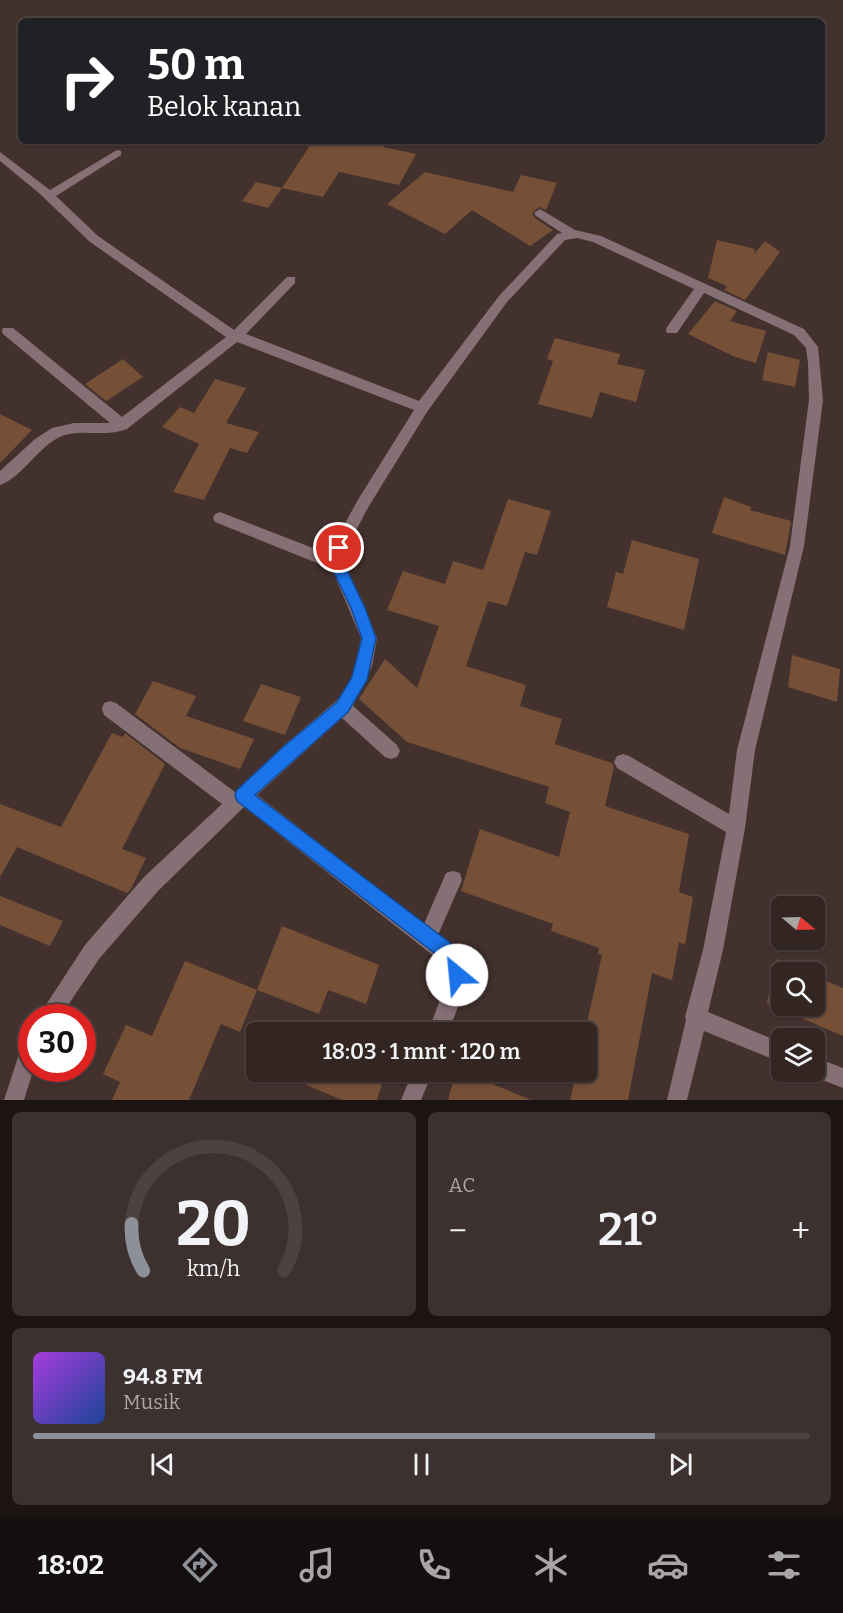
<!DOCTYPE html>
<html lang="id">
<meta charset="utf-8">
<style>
body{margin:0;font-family:Bitter,serif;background:#3d312f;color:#f1f3f6;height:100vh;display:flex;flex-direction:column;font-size:22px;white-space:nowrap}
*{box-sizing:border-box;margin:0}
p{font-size:20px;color:#a8a5a5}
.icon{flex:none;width:33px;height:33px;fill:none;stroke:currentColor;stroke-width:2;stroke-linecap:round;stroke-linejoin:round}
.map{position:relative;height:1100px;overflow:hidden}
.side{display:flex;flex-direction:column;gap:12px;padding:12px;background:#1c1413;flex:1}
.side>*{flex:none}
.guide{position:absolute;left:18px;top:18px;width:807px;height:126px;border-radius:9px;box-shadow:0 2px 4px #0004,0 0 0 2px #4d4240;background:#202124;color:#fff;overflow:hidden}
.needle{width:39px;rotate:109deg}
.buttons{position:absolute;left:771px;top:896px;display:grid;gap:12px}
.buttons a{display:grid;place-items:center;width:54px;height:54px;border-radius:9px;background:#322522;box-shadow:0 2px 4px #0004,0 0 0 2px #4d4240;font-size:30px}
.speed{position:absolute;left:18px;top:1004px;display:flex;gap:12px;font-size:30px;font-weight:700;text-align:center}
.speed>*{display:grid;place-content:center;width:78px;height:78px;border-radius:50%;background:#322522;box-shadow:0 2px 4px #0004,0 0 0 2px #4d4240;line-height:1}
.speed .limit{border:9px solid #d22;background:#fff;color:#111}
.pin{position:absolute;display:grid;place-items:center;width:51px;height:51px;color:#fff;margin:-26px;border:3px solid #fff;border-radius:50%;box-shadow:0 2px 6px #0007}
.me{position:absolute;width:66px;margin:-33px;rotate:332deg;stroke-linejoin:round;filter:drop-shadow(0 0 4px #0008)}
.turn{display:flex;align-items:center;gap:21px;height:126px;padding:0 30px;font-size:27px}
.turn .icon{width:78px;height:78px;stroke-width:2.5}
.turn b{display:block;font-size:42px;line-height:51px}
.big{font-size:45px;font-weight:600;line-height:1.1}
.side .tile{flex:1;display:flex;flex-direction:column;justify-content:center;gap:9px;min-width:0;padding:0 21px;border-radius:9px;background:#3d312f}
.side .dial{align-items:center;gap:0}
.dial svg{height:156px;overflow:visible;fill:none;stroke:#4d4240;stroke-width:7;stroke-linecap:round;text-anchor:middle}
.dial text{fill:#f1f3f6;stroke:none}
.song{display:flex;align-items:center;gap:18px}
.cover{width:72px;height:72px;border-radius:9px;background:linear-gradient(135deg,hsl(280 70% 55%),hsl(220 70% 35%))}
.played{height:6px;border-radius:3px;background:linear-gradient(90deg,#8c9099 80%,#4d4240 80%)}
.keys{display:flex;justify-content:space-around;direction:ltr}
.heat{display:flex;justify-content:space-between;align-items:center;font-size:33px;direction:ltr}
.side .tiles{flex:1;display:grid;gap:12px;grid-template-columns:1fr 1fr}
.tile:last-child{grid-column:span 2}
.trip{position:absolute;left:246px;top:1022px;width:351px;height:60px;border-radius:9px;background:#322522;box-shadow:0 2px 4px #0004,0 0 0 2px #4d4240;font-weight:600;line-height:60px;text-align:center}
.dock{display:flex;height:96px;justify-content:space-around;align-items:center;background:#140f0e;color:#a8a5a5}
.dock .icon{width:42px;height:42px}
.dock .selected{color:#8c9099}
.dock b{font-size:27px;color:#f1f3f6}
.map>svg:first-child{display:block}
.building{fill:#755037}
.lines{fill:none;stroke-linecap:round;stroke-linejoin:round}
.minor{fill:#857075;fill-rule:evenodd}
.route{fill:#1a73e8;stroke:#114b97;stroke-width:1.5}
</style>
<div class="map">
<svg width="843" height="1100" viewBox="0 0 843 1100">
<rect width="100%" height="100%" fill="#43312e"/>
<!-- building -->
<g class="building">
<path d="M313,141H386L383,147L416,154L399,185L339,172L323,197L282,188Z"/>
<path d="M425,172L513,192L521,175L557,183L546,210L539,207L532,213L535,218L553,230L530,246L472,210L445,234L387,204Z"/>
<path d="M256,182L282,188L268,208L242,201Z"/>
<path d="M717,240L755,249L754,254L765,241L780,252L745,300L724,290L727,286L708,278Z"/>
<path d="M715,301L737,311L730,321L766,331L756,363L735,357L688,334Z"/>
<path d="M555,338L620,354L617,364L645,370L636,402L600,392L592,418L538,404L553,361L547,359Z"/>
<path d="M768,352L800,360L795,387L762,380Z"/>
<path d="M123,359L143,377L106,401L85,384Z"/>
<path d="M215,379L246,388L226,423L259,432L247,453L230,448L204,500L173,492L199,444L162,427L180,407L194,413Z"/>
<path d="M0,414L32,430L0,463Z"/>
<path d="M724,497L751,507L750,510L791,521L785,555L712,533Z"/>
<path d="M508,499L551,511L537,555L525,552L507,606L488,601L466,666L526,685L520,706L562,719L555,744L612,763L614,767L605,806L689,834L679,892L693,897L685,945L679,942L672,980L652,973L628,1100H570L577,1071H586L585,1032L602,955L598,954L599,948L551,931L553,924L461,891L480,829L559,857L570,812L545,803L549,787L407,742L359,699L385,659L417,688L439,626L387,610L403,571L445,584L453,561L483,570Z"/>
<path d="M632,540L699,559L684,630L607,607L616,572L623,574Z"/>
<path d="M792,655L840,669L837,702L788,687Z"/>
<path d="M153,681L196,696L186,716L254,739L240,769L180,748L135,714Z"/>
<path d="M261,684L301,697L285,735L243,721Z"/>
<path d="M112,733L123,737L125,733L165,764L122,849L146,858L131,889L127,893L17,847L0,877V804L61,827Z"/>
<path d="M0,896L63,921L50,946L0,925Z"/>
<path d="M282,926L379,965L366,1004L328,990L319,1014L257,990Z"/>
<path d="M776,959L805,972H782V1005H814V976L843,988V1036L767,1003Z"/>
<path d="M185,961L257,990L240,1032L221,1024L189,1100H112L120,1082L103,1074L126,1025L152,1036Z"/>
<path d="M274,1071H386L377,1100H342Z"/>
<path d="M456,1071H461L531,1100H448Z"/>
</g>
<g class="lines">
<!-- minor -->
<g class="minor">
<path d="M117,150L121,151V155L56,196L98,236L234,330L287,277H295V283L246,334L419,401L499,296L557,234L562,233L536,216L534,213L540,209L575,230L601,236L804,329L818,347L823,400L804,546L755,750L745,828L723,950L708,1012L782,1043V1063L704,1031L687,1100H667L686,1020L685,1017L703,950L726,832L617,768L614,762L617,756L623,754L629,756L729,814L737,750L790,546L809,400L808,363L806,348L794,335L704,293L677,333H667L666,330L667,327L694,289L593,242L577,238L565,240L507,302L427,412L369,506L346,549L345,564L377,638L372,666L353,706L397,745L400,751L397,757L391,759L385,757L342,718L257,795L424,924L446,873L453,871L460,873L462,880L438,935C444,940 452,944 457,950C478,972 456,1010 448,1032H428L445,986L444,964L244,807L158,891L99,959L60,1017H38L85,945L144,877L222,804L104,715L102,709L104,703L110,701L116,703L235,792L282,747L336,701L346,690L356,666L361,638L332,569L215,522L213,518L215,514L220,512L225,514L331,555L334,543L359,498L414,410L237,342L127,429C104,438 81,428 62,436C38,446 23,477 0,485V471L35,439L52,428L74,423H110L3,334L2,331L3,328H13L122,417L226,337L90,242L39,193L0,161V152L50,190Z"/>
<path d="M32,1033V1068H34L24,1100H4L25,1036Z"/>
<path d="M814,1057L843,1068V1088L807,1074L805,1071H814Z"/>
<path d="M413,1071H433L421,1100H401Z"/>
</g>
</g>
<!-- route -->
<path class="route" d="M339,542L344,544L346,548L344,564L365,608L376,638L367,680L348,712L255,795L449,942L458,951L466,975L463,981L457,983L451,981L445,963L437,955L237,801L235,795L237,790L283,747L337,702L352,677L362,638L351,608L330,564L335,544Z"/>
</svg>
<div class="buttons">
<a><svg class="needle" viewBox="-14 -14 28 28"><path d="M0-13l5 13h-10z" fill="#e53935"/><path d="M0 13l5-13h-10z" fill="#a8a5a5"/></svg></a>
<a><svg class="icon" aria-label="search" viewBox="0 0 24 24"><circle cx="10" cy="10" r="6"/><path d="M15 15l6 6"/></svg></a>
<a><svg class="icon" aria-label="layers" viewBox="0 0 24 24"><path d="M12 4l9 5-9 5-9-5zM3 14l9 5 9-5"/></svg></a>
</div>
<div class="speed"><div class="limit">30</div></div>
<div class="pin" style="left:339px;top:548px;background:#d93025"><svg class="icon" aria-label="arrive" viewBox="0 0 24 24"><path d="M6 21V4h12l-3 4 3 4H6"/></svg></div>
<svg class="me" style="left:457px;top:975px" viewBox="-20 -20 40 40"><circle r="19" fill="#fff"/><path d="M0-13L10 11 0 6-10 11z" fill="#1a73e8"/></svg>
<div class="trip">18:03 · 1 mnt · 120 m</div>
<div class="guide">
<div class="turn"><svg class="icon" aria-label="right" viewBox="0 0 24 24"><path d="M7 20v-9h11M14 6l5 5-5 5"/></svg><div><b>50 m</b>Belok kanan</div></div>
</div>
</div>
<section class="side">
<div class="tiles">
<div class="tile dial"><svg viewBox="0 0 100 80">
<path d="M14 69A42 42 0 1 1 86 69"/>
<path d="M14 69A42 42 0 0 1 8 45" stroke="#8c9099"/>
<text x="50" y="56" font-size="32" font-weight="700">20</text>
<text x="50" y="72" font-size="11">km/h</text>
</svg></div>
<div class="tile"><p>AC</p>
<div class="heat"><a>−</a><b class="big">21°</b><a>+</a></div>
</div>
<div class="tile">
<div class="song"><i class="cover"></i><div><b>94.8 FM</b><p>Musik</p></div></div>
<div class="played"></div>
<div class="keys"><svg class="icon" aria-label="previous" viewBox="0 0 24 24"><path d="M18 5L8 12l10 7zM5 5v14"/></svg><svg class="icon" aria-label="pause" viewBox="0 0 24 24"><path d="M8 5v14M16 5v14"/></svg><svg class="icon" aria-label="next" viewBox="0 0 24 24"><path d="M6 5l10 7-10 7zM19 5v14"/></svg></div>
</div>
</div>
</section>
<nav class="dock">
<b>18:02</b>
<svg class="icon selected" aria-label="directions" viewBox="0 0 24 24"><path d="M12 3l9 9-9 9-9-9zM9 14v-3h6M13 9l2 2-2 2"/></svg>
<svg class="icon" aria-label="music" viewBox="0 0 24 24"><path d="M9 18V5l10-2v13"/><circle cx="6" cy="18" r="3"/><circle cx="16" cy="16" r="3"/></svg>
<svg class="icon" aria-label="phone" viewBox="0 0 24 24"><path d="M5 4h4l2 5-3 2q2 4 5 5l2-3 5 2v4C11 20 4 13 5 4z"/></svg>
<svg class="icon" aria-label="climate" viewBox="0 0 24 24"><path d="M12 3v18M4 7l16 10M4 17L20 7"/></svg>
<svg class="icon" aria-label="car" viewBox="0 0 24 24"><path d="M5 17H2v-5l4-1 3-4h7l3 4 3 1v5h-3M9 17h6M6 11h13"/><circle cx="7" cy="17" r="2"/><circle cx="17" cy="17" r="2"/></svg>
<svg class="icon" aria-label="filters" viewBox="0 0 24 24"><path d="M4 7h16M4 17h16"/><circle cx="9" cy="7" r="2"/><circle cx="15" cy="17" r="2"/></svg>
</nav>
